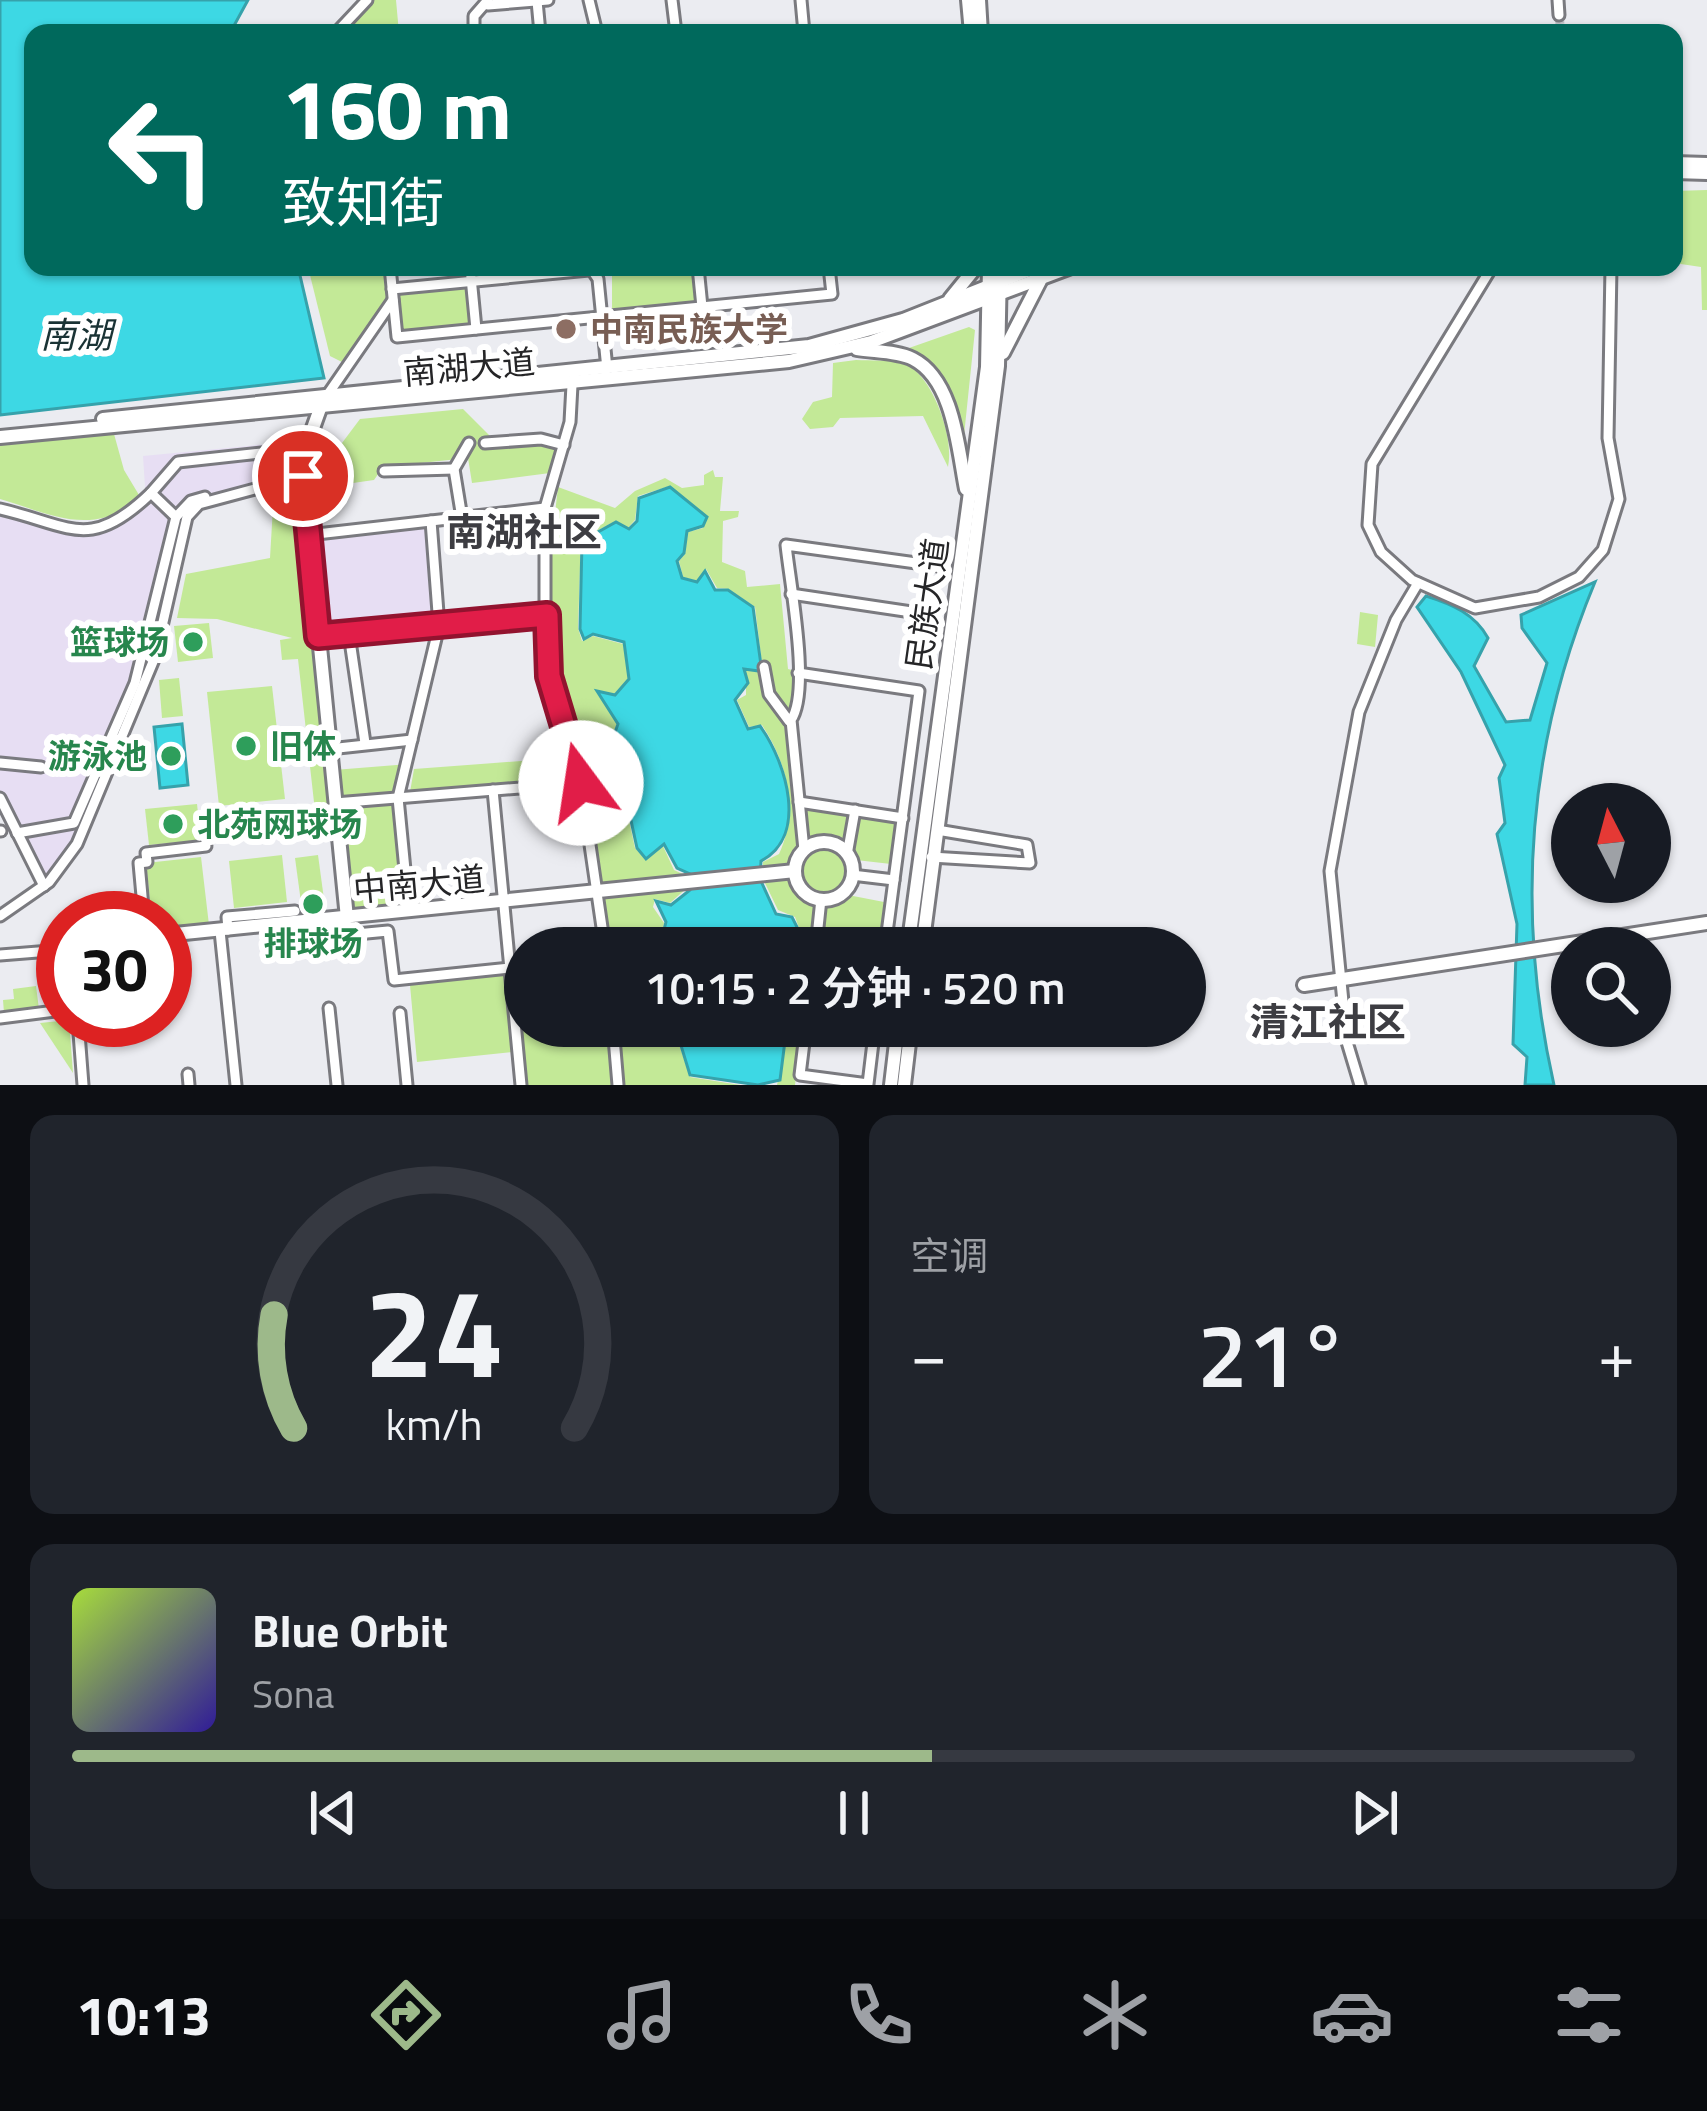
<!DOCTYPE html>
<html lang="zh">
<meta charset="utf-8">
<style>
body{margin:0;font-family:"Titillium Web","Noto Sans SC",sans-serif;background:#20242c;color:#f1f3f6;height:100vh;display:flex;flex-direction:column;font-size:45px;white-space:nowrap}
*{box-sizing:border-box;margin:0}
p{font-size:39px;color:#9ea1a6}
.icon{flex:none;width:66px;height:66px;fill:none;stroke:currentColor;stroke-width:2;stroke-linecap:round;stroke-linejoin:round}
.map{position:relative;height:1085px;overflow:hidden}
.drawer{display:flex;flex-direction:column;gap:30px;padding:30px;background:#0d0f14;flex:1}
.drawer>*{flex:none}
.hud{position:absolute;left:24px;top:24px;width:1659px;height:252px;border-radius:24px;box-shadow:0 3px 9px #0004;background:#00695c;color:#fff;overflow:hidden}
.needle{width:78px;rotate:354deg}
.tools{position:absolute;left:1551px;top:783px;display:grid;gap:24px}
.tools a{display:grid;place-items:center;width:120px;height:120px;border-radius:50%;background:#171b24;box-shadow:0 3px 9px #0004;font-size:60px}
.speed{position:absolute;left:36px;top:891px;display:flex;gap:24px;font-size:60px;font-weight:700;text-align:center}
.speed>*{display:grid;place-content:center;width:156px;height:156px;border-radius:50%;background:#171b24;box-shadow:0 3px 9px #0004;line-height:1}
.speed .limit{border:18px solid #d22;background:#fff;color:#111}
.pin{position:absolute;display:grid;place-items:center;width:102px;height:102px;color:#fff;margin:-51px;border:6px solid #fff;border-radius:50%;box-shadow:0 3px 12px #0007}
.me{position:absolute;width:132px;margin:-66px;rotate:346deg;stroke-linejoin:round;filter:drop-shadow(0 0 9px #0008)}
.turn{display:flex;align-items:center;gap:42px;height:252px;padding:0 60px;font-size:54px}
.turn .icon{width:156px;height:156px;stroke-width:2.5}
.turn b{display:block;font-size:84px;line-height:102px}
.big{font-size:90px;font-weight:600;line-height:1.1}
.drawer .tile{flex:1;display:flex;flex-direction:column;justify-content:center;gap:18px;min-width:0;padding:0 42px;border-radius:24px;background:#20242c}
.drawer .dial{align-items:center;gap:0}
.dial svg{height:312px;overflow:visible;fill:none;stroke:#363941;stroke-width:7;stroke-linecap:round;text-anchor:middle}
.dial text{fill:#f1f3f6;stroke:none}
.song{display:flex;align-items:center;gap:36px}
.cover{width:144px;height:144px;border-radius:18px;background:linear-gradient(135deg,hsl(80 70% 55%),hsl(250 70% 35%))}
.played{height:12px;border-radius:6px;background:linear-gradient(90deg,#9db98a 55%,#363941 55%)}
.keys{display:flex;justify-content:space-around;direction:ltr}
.heat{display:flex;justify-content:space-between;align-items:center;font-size:66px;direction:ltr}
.drawer .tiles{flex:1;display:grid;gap:30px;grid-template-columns:1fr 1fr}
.tile:last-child{grid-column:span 2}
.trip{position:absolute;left:504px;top:927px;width:702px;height:120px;border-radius:60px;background:#171b24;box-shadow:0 3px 9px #0004;font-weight:600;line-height:120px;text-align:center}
.tab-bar{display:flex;height:192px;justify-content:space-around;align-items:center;background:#090b0e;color:#9ea1a6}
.tab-bar .icon{width:84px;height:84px}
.tab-bar .selected{color:#9db98a}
.tab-bar b{font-size:54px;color:#f1f3f6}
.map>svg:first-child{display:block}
.commercial{fill:#e7def3}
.green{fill:#c3e997}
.water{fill:#3dd8e4;stroke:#36a2ab;stroke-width:3}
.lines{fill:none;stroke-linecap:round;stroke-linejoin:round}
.minor-tunnel{stroke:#c3c4c9;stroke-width:9;stroke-dasharray:9 4.5;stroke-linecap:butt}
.minor-casing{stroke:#7a7a7f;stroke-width:15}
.major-casing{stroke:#7a7a7f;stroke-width:18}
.minor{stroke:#fff;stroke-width:9}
.major{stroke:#fff;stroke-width:12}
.route-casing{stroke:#92132f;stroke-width:30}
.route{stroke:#e11d48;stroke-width:21}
.education-dot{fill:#8d6e63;stroke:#fff;stroke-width:4.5}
.leisure-dot{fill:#2e9e5b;stroke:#fff;stroke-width:4.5}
.labels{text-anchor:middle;stroke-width:12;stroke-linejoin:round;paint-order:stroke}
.education-label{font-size:33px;font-weight:bold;fill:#785e54;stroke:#fff;text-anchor:start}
.street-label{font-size:33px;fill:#252527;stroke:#fff}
.leisure-label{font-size:33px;font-weight:bold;fill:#27864d;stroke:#fff;text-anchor:end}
.water-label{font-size:36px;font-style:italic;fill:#1a3335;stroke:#fff}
.quarter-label{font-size:39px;font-weight:bold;fill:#3d3d42;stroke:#fff}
</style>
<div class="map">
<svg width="1707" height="1085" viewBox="0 0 1707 1085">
<rect width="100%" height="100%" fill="#ebecf1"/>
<!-- commercial -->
<g class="commercial">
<path d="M299,441L292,470L198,499L183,515L150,656L72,841L47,878H39V864L0,798V508L74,524L112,522L146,502L143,456Z"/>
<path d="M428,526L437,624L321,633L312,538Z"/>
</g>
<!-- green -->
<g class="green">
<path d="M371,0H396L399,33H340Z"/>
<path d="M1707,190V310H1702L1701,267L1674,263V191Z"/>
<path d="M308,267H387L390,299L342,362L330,356Z"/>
<path d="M695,267L699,304L612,312V272Z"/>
<path d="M469,286L473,325L400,332L396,294Z"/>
<path d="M969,327L975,330L963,445L952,406L909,348Z"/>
<path d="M856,360C870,361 892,359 905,364C933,375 955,440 948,467L923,416L840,418L833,427L810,429L802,419L813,402L832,397L833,363Z"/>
<path d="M463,409L499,445L541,439L564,444L550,473L472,483L468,458L383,467L374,480L318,488L315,479L360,419Z"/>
<path d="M114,434L124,470L142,500C89,536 56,516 0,499V444Z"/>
<path d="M713,470L715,477H723L720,511H739L738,517L723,521L722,562L745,571L747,587L780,584L788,669L795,671L797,706L789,721L801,846L791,866L763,869V862L779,854C799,812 787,762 762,725L749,727L737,700L746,695V670L759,672L762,664L755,607L728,589L717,588L706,569L697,581L683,577L679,561L685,554L688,532L703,528L708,517L670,486L638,496L635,520L628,528L616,521L581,539L578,628L582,641L593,636L623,644L629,678L614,694L596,690L617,724L611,737L635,848L646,860L663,846L674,870L685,875L600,884L582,779L552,674L548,643L549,566L558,487L615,508L635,491L665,478L682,488L704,485V475Z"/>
<path d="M300,481L332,806L394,801L405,905L343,911L332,818L316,820L298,659L282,660L280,640L292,638L217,619L177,618L186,574L270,558L274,490Z"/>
<path d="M1360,612L1378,615L1375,647L1357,644Z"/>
<path d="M209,623L213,658L178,662L174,626Z"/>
<path d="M179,678L183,716L162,718L159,680Z"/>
<path d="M272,686L285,799L219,806L207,692Z"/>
<path d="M558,737L566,738L573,780L410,792L414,769L561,758Z"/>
<path d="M409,764L402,793L337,801L334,770Z"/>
<path d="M197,804L201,840L149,845L145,809Z"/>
<path d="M802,805L852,812L845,846L824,837L806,842Z"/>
<path d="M857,813L899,820L891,864L856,860L851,851Z"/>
<circle cx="824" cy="871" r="22"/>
<path d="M282,855L287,902L234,908L229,861Z"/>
<path d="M318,855L326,914L303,917L295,858Z"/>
<path d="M201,857L209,925L165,930V918H152L146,863Z"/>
<path d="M791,877L799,894L817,904L812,948H798L802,936L795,917L778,910L764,881Z"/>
<path d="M688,887L670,903L655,899L653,907L664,923L660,948H608L603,894Z"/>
<path d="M848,895L884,902L879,944L823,933L827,904Z"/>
<path d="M503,965L512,1052L417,1062L409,974Z"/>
<path d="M36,986L39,1009L4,1013L3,1000L14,999L13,989Z"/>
<path d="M525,992V1026H608L614,1085H524L516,993Z"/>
<path d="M69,1020L73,1073L40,1023Z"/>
<path d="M616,1026H673L690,1077L740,1085H622Z"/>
<path d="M781,1026H803L795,1085H777L788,1032Z"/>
</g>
<!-- water -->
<g class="water">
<path d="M0,0H248L230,33H33V267H298L324,378L0,415Z"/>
<path d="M670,487L707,517L703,526L687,531L684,553L677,561L682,578L697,582L705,571L715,590H728L753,607L761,665L759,671L744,669L748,683L735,700L748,729L760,726C786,762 809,836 761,861L760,879L776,914L792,917L801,935L796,948L660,945L666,922L656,901L671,905L690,890V874L677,868L664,844L646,859L637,848L613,738L618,724L597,691L615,695L629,679L624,642L593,634L584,639L580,629L582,541L616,522L629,529L637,521L639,498Z"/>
<path d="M1595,582C1527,745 1515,912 1554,1085H1525L1527,1057L1513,1044L1517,924L1497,834L1505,823L1499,778L1505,765L1461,672L1417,607L1426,596C1452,604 1475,614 1488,638L1474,666L1506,722L1530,720L1547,663L1522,628L1521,615Z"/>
<path d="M182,724L188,785L160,788L154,727Z"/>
<path d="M675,1026H778L786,1033L780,1080L758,1085L690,1075Z"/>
</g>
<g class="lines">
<!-- minor-tunnel -->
<path class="minor-tunnel" d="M1559,15L1561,33"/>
<defs>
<g id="minor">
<path d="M589,0L597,33"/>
<path d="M672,0L676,33"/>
<path d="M801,0L804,33"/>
<path d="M1558,0L1559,15"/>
<path d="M537,1L540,33"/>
<path d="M488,5L548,0"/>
<path d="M336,33L367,0"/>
<path d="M474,33V16L488,0"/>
<path d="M390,267L397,337L832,294L829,267"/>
<path d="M470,267L476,329"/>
<path d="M590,267L598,279L607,369"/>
<path d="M606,267H610"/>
<path d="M698,267L702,307"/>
<path d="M1492,267L1372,464L1368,525L1381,552L1412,580L1475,608L1539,597L1579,577L1603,550L1619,499L1608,438L1611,267"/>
<path d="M392,289L589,270"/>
<path d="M572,385L570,422L545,508V644L549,676L581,783L605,948"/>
<path d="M326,397L393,300"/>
<path d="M485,443L541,439L564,445"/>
<path d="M384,471L454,469"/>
<path d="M151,493L178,462L306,448"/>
<path d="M0,509C70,525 89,553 151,493L176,517"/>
<path d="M462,518L454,469L469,443"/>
<path d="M308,535L545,508"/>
<path d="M791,594L925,614"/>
<path d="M349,634L365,743"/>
<path d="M318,636L547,615"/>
<path d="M764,667L769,694L789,721"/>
<path d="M798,673L919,691L885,948"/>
<path d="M329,749L412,740"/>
<path d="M0,763L41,767"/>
<path d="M493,790L521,1085"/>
<path d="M0,798L44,886"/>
<path d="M799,802L903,818"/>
<path d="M335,803L581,783"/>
<path d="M0,831H1"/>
<path d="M17,833L74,823L135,683L176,517L191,501L205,497"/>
<path d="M804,850L791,720C811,691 790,584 786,545L938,566"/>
<path d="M847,855L855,810"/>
<path d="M931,857L1030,863L1027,845L937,830"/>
<path d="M852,875L894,880"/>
<path d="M821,899L817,937L876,948"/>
<path d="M409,911L398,798L439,626L431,521"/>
<path d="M0,916L49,882L77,844L155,657L187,517L199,504L303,476"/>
<path d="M144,918L139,863L147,862L146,853L206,846"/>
<path d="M333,919L335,936L388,931L394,980L510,968"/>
<path d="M228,930L227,917L295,911"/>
<path d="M220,931L236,1085"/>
<path d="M0,955L63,950"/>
<path d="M329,1008L337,1085"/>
<path d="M400,1013L407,1085"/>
<path d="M0,1018L63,1010"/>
<path d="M78,1020L83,1085"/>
<path d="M613,1026L618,1085"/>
<path d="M806,1026L800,1075L868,1084L875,1026"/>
<path d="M188,1074L189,1085"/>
<path d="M1360,1085L1347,1042L1330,871L1359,712L1396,620L1418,583"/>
</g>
<g id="major">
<path d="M968,0L971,33"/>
<path d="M979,0L981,33"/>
<path d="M1674,163L1707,164"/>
<path d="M1674,172L1707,173"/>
<path d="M950,299L976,267"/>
<path d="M857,349C874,352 897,351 913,359C954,380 958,449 966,489"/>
<path d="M1003,353L1040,281"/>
<path d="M322,403L303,456V476L347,918"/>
<path d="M103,419L809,346L903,320L1037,267"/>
<path d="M0,437L789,361L871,342L1071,267"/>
<circle cx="824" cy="871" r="29"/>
<path d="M165,935L795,871"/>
<path d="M908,948L987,367L989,267"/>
<path d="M922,948L998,366L1000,267"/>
<path d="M1304,985L1707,923"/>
<path d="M891,1085L898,1026"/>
<path d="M904,1085L911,1026"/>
</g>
</defs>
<!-- minor casing -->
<use href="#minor" class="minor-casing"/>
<!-- major casing -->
<use href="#major" class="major-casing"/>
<!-- minor -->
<use href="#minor" class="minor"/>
<!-- major -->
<use href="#major" class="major"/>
</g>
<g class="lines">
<defs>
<path id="route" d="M303,476L318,636L547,615L549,676L581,783"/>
</defs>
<!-- route casing -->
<use href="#route" class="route-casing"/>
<!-- route -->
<use href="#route" class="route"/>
</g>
<!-- markers -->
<circle class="education-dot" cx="566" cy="329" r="12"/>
<g class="leisure-dot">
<circle cx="193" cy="642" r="12"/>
<circle cx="246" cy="746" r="12"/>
<circle cx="171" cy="756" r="12"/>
<circle cx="173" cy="824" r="12"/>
<circle cx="313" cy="904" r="12"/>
</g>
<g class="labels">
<!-- education labels -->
<g class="education-label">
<text x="590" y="341">中南民族大学</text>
</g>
<!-- street labels -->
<g class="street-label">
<text transform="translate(469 367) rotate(-5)" y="12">南湖大道</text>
<text transform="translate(927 604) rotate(-82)" y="12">民族大道</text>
<text transform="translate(419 884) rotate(-5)" y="12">中南大道</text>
</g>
<!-- leisure labels -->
<g class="leisure-label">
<text x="169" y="654">篮球场</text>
<text x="270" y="758" text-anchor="start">旧体</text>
<text x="147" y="768">游泳池</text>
<text x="197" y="836" text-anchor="start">北苑网球场</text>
<text x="313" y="955" text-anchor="middle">排球场</text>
</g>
<!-- water labels -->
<g class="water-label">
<text x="76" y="348">南湖</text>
</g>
<!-- quarter labels -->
<g class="quarter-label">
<text x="524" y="546">南湖社区</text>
<text x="1328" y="1036">清江社区</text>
</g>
</g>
</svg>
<div class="tools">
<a><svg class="needle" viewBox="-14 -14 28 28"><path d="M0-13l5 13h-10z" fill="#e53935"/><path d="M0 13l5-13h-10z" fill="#9ea1a6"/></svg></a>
<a><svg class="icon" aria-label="search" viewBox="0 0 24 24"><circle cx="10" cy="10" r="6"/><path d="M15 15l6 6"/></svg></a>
</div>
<div class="speed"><div class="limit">30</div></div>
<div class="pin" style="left:303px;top:476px;background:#d93025"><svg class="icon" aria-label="arrive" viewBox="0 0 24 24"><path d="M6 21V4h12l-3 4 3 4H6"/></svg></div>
<svg class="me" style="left:581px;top:783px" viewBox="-20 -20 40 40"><circle r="19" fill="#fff"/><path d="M0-13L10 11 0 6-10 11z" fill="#e11d48"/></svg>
<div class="trip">10:15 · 2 分钟 · 520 m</div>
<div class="hud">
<div class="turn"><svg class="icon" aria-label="left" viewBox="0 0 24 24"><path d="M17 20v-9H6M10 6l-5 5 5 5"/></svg><div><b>160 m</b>致知街</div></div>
</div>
</div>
<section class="drawer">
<div class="tiles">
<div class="tile dial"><svg viewBox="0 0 100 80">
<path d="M14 69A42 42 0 1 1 86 69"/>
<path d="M14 69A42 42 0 0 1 9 40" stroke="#9db98a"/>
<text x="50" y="56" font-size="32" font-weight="700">24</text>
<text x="50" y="72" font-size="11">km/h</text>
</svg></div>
<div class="tile"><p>空调</p>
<div class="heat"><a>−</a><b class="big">21°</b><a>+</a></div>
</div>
<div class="tile">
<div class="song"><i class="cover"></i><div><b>Blue Orbit</b><p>Sona</p></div></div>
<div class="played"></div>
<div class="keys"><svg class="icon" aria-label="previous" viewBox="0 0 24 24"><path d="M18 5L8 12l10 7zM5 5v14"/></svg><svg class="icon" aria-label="pause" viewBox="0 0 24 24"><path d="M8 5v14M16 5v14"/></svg><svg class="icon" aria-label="next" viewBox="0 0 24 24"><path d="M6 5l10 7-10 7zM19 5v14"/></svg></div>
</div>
</div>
</section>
<nav class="tab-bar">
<b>10:13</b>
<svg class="icon selected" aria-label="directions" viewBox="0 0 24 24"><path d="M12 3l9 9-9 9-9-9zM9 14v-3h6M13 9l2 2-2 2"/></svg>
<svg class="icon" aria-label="music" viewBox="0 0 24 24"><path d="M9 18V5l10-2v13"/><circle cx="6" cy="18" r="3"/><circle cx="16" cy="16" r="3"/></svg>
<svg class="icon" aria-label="phone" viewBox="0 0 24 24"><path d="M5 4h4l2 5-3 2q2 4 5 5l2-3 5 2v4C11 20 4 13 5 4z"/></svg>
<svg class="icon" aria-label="climate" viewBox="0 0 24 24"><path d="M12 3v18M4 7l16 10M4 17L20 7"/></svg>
<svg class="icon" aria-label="car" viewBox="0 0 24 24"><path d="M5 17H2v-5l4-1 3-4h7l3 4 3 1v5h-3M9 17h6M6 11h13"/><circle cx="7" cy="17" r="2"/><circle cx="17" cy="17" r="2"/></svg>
<svg class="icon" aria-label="filters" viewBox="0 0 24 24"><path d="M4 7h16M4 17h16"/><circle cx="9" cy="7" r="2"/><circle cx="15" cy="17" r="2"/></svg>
</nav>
